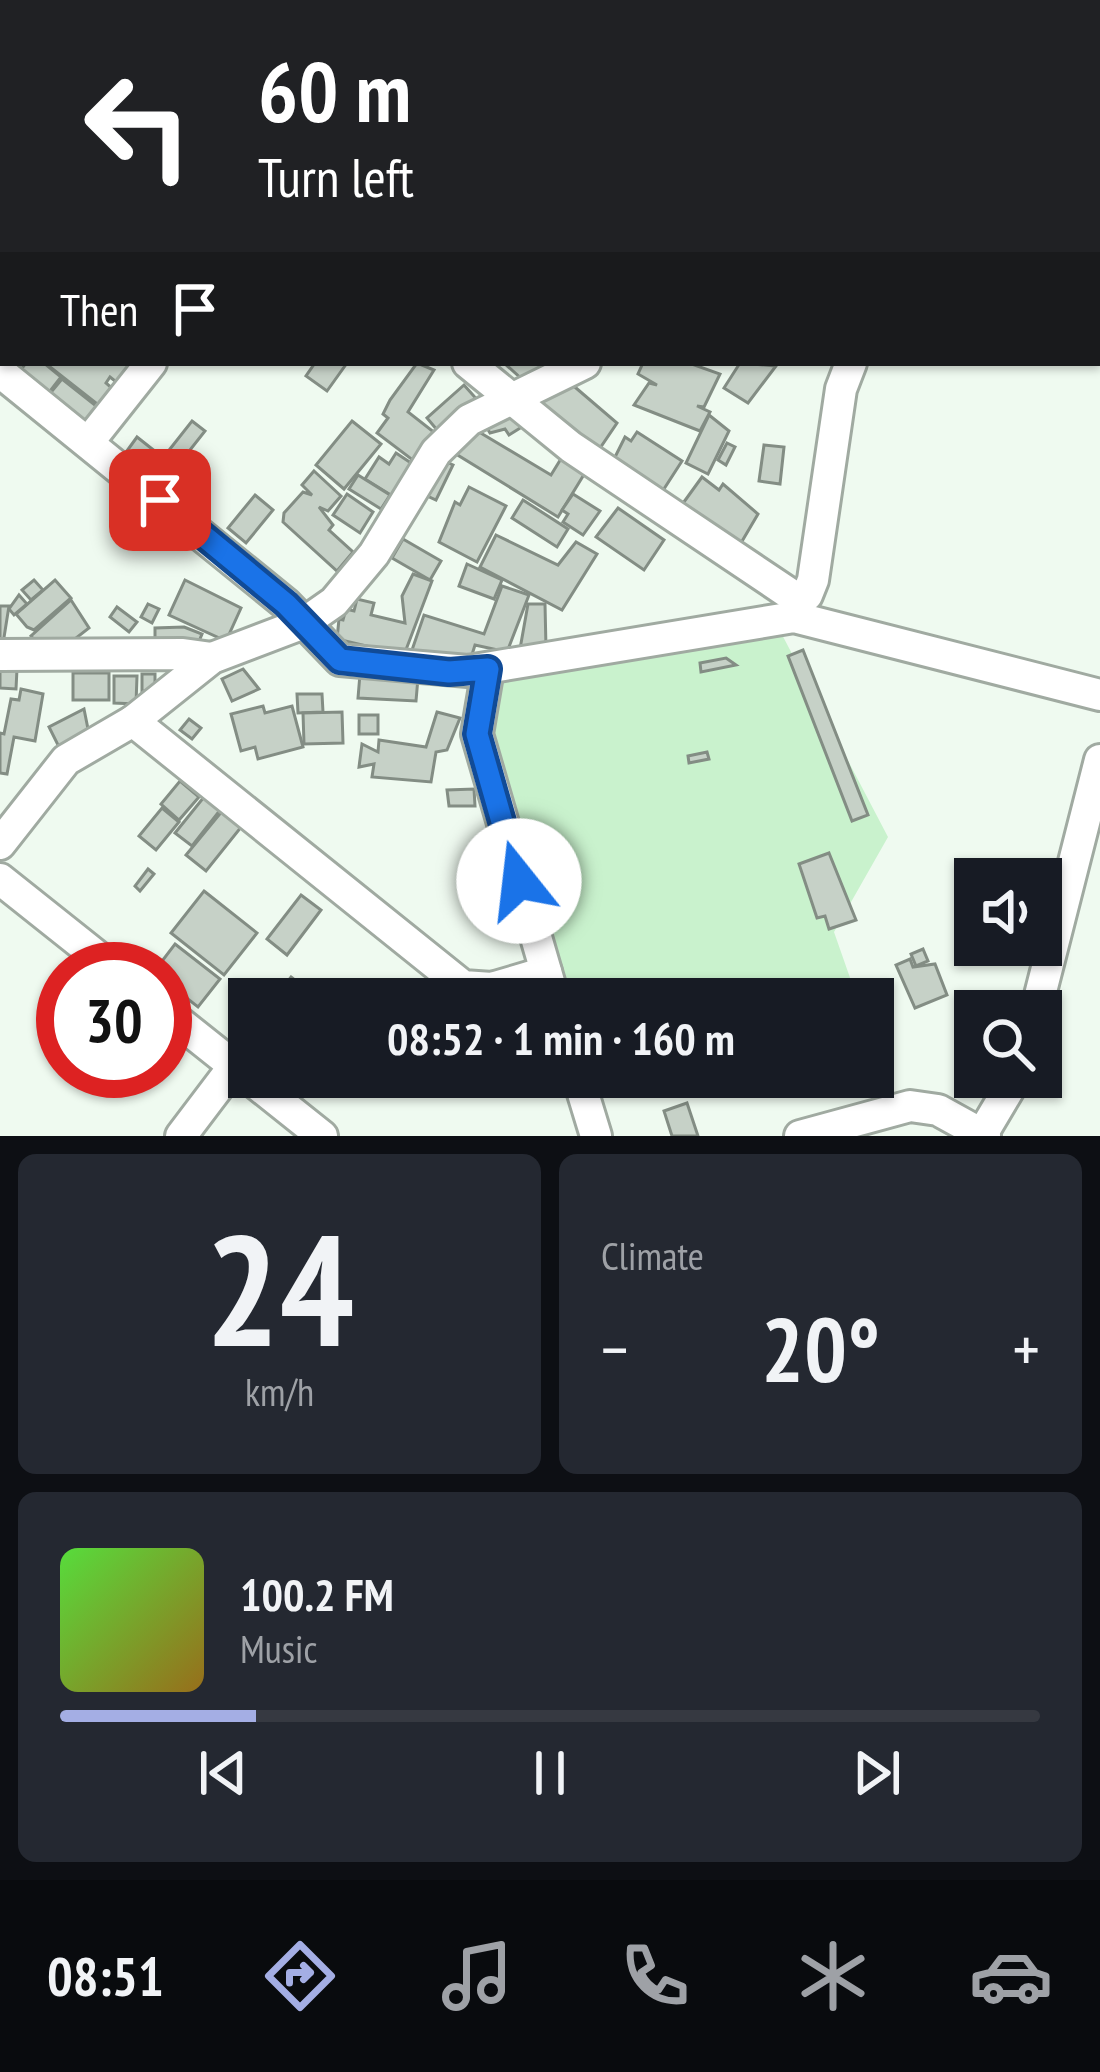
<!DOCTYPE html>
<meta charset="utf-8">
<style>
body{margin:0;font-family:"PT Sans Narrow",sans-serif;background:#242831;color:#f1f3f6;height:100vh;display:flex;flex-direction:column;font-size:45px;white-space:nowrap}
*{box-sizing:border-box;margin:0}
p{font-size:39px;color:#9ea1a6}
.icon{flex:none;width:66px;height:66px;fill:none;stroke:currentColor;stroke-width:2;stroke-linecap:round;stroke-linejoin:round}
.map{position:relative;height:1136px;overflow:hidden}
.side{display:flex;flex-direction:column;gap:18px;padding:18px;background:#0d0f14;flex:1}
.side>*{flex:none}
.guide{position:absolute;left:0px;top:0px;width:1101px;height:366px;box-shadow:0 3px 9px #0004;background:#202124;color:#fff;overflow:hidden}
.buttons{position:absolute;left:954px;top:858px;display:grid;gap:24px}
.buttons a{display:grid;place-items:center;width:108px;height:108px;border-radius:0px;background:#171b24;box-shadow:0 3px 9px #0004;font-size:60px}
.speed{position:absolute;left:36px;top:942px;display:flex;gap:24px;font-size:60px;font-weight:700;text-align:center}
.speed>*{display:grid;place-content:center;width:156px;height:156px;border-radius:50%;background:#171b24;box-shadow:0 3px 9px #0004;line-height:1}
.speed .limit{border:18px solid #d22;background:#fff;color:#111}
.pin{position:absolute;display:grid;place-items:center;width:102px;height:102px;color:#fff;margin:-51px;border-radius:24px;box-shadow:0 6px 18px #0006}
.me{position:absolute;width:132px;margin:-66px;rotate:344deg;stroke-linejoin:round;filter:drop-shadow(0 0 9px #0008)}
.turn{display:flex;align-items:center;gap:42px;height:252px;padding:0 60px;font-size:54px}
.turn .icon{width:156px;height:156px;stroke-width:2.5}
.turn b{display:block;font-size:84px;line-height:102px}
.then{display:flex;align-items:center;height:114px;padding:0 60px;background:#0003;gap:24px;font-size:45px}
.big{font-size:90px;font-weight:700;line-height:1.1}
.side .card{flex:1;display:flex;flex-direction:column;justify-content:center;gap:18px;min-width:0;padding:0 42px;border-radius:18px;background:#242831}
.side .dial{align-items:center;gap:0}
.dial b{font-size:156px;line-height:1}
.song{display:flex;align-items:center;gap:36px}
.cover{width:144px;height:144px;border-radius:18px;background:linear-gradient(135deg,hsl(110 70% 55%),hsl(40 70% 35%))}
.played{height:12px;border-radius:6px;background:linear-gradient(90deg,#a4aee4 20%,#363941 20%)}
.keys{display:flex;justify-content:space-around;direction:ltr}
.heat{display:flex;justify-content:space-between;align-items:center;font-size:66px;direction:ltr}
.side .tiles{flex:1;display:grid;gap:18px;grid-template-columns:1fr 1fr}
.card:last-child{grid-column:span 2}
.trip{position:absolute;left:228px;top:978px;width:666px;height:120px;border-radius:0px;background:#171b24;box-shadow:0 3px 9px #0004;font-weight:700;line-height:120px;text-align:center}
.tabs{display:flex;height:192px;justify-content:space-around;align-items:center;background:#090b0e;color:#9ea1a6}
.tabs .icon{width:84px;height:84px}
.tabs .on{color:#a4aee4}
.tabs b{font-size:54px;color:#f1f3f6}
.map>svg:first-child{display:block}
.park{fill:#c9f2cd}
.building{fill:#c6d1c7;stroke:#838d84;stroke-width:3}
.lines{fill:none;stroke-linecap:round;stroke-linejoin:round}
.minor-casing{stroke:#a0aaa1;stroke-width:36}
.minor{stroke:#fff;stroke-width:30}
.route-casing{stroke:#114b97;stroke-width:30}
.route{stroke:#1a73e8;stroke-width:21}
</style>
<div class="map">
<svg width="1100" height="1136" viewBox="0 0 1100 1136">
<rect width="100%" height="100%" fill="#effaf0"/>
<!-- park -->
<path class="park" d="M778,627L888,837L834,932L855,992L832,999H569L487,728L502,677Z"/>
<!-- building -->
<g class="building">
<path d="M0,0L20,3H3L0,41Z"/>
<path d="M26,363H44L61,377L47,395L19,372Z"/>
<path d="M45,363H138L120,385L110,377L106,383L114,390L101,407Z"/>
<path d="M315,363H347L327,391L306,376Z"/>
<path d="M417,363L434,370L408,412L435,433L414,461L377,433L388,418L383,414L390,400Z"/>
<path d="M504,363H561L540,367L523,380Z"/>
<path d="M643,363H689L720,374L704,407L697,406L710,412L700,431L634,405L649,383L657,385L638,374Z"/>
<path d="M740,363L776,366L748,403L724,388Z"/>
<path d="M62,379L100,409L89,422L81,424L47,397Z"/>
<path d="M569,382L617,423L598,451L535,405L545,391L562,392Z"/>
<path d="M464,385L481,404L443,437L427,418Z"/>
<path d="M516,409L525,425L509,435L505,429L490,433L484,423Z"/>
<path d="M709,415L729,431L708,474L686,463Z"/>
<path d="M192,421L205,431L179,464L166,454Z"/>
<path d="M352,421L381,444L344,489L316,465Z"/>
<path d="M474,429L551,475L567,449L591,463L558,517L456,454Z"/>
<path d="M637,432L682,461L660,495L613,461L625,437L631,441Z"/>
<path d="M137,437L175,467L162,484L124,455Z"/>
<path d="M727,443L735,447L726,465L718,460Z"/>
<path d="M764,445L784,447L780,484L759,481Z"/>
<path d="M396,453L414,465L394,497L365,479L379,457L389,464Z"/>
<path d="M442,460L453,465L436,500L421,493Z"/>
<path d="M314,471L341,496L328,511L319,507L333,525L329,530L353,552L337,571L283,522L284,513L303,492L312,495L302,485Z"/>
<path d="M358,475L390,495L381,509L349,489Z"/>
<path d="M702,477L719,490L723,484L758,514L738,548L681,506Z"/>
<path d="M469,487L506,506L477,562L439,542L455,502L460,505Z"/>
<path d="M347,494L373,512L360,533L333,515Z"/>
<path d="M573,494L600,511L583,535L563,522L568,514L562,510Z"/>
<path d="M255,495L273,510L246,543L228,528Z"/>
<path d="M523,500L568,529L557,547L512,518Z"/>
<path d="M618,508L664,540L644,570L596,537Z"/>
<path d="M496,535L558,565L576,542L597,554L562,610L480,567Z"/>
<path d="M403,539L441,561L430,580L392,558Z"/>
<path d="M467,564L502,580L494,599L459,586Z"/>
<path d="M413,574L432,581L404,655L337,639L339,619L343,620L346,609L354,611L357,599L374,603L371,615L405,623L402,596Z"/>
<path d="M34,580L43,590L31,600L22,590Z"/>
<path d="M55,580L71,598L34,630L27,627L16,614Z"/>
<path d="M185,580L241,608L226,641L169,615Z"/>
<path d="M502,586L529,595L507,652L475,645L470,661L412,650L424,615L484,634Z"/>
<path d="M19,595L27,604L14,615L9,609Z"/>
<path d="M71,600L89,628L62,649L42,650L31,636Z"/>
<path d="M148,604L159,609L152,623L141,617Z"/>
<path d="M528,604H545L546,648L520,649Z"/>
<path d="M0,606H9L2,650H0Z"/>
<path d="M117,607L137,622L129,632L110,617Z"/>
<path d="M184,627L202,634L197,646H155V628Z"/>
<path d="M803,650L868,815L852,821L788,656Z"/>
<path d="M726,658L736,665L701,672L700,663Z"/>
<path d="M0,668L17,669L16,689L0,688Z"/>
<path d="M243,669L259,689L232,701L222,679Z"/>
<rect x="73" y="673" width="36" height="27"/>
<rect x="142" y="674" width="13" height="17"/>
<path d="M360,674L418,678L416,701L358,698Z"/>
<path d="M114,676H137L136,704L114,703Z"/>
<path d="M21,689L43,694L35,741L14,737L7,774L0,773V733L4,734L11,699L19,700Z"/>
<path d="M297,694H322L323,712L298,713Z"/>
<path d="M263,706L265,713L292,706L303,747L258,759L255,747L241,751L231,714Z"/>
<path d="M84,709L89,734L60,749L49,727Z"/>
<path d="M342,712L343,743L304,744L303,713Z"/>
<path d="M437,712L460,718L447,750L436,752L431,782L372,777L374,764L359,767L362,744L378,752L379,740L426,747Z"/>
<rect x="359" y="715" width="19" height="19"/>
<path d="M189,719L201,728L192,739L180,730Z"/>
<path d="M707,752L709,759L689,763L688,756Z"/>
<path d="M180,781L199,797L179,820L161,804Z"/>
<path d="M474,789L475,806H449L447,790Z"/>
<path d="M204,797L221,809L192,846L175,833Z"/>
<path d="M162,808L179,822L156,850L139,836Z"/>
<path d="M223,810L242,826L206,871L186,855Z"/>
<path d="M829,853L856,920L829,929L825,916L817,918L799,864Z"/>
<path d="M148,869L154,874L140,891L135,886Z"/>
<path d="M204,891L257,933L224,975L171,933Z"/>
<path d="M301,895L321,910L287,955L267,939Z"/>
<path d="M175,944L220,979L198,1007L165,981V969H156Z"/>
<path d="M923,949L928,961L916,966L911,954Z"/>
<path d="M910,959L913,967L935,964L947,995L915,1008L896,965Z"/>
<path d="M291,977L305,988L296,999H274Z"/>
<path d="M687,1103L698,1136H672L664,1111Z"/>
</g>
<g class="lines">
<defs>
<g id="minor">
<path d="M129,3L132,0"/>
<path d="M840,3L842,0"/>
<path d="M1042,3L1043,0"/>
<path d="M0,93L3,94"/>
<path d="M0,165L3,161"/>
<path d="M468,363L571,447L790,594L796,601L794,617"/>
<path d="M0,372L286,604L340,660L468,671L794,617L1100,695"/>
<path d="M90,440L151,363"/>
<path d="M796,601L807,595L813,580L841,389L851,363"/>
<path d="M0,655L183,654L212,658"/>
<path d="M488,669L477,734L554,999"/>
<path d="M133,721L463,986L492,988L546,972"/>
<path d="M0,844L66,760L133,721L212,658L304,623L334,602L374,554L436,452L469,420L585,363"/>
<path d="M0,879L113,969"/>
<path d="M165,1011L322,1136"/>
<path d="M1036,1011L1100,760"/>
<path d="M578,1077L596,1136"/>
<path d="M181,1136L234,1066"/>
<path d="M800,1136L910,1106L938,1110L985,1136"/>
<path d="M981,1136L1016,1077"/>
</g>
</defs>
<!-- minor casing -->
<use href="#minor" class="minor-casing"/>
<!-- minor -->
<use href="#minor" class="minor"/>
</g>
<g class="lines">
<defs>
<path id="route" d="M160,500L286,604L340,660L449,672L488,669L477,734L519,881"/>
</defs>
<!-- route casing -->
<use href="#route" class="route-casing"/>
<!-- route -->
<use href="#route" class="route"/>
</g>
</svg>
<div class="buttons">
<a><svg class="icon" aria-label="sound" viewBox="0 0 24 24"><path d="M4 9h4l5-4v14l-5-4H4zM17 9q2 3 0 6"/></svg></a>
<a><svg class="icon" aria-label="search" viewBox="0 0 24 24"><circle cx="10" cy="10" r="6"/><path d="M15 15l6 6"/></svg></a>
</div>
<div class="speed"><div class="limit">30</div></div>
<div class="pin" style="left:160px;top:500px;background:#d93025"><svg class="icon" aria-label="arrive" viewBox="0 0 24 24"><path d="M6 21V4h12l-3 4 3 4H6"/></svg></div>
<svg class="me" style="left:519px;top:881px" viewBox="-20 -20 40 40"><circle r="19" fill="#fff"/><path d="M0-13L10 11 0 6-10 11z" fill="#1a73e8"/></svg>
<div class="trip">08:52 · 1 min · 160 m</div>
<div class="guide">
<div class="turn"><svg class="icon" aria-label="left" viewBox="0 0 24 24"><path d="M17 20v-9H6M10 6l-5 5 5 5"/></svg><div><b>60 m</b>Turn left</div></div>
<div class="then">Then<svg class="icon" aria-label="arrive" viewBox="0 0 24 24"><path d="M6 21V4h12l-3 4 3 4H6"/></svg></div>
</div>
</div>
<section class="side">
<div class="tiles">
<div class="card dial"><b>24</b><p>km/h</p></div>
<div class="card"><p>Climate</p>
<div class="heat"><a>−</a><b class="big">20°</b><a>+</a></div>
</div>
<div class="card">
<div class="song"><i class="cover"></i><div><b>100.2 FM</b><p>Music</p></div></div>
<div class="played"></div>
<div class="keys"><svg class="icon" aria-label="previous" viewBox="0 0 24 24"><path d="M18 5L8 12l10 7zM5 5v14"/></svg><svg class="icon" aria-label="pause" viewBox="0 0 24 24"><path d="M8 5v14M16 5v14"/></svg><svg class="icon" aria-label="next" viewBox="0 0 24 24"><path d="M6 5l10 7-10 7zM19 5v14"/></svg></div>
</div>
</div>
</section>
<nav class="tabs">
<b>08:51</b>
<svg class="icon on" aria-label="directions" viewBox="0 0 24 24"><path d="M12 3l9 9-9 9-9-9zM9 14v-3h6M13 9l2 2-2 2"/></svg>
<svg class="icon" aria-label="music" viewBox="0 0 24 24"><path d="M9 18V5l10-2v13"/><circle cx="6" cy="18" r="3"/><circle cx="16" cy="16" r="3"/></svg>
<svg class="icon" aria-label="phone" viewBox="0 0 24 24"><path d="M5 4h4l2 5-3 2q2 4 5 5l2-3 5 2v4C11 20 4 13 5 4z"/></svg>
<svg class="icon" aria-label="climate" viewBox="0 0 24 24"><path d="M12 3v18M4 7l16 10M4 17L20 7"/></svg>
<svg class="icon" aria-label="car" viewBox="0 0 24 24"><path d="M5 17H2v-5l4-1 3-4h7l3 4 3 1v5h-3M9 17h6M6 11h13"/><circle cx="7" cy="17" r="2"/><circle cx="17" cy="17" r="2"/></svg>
</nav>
